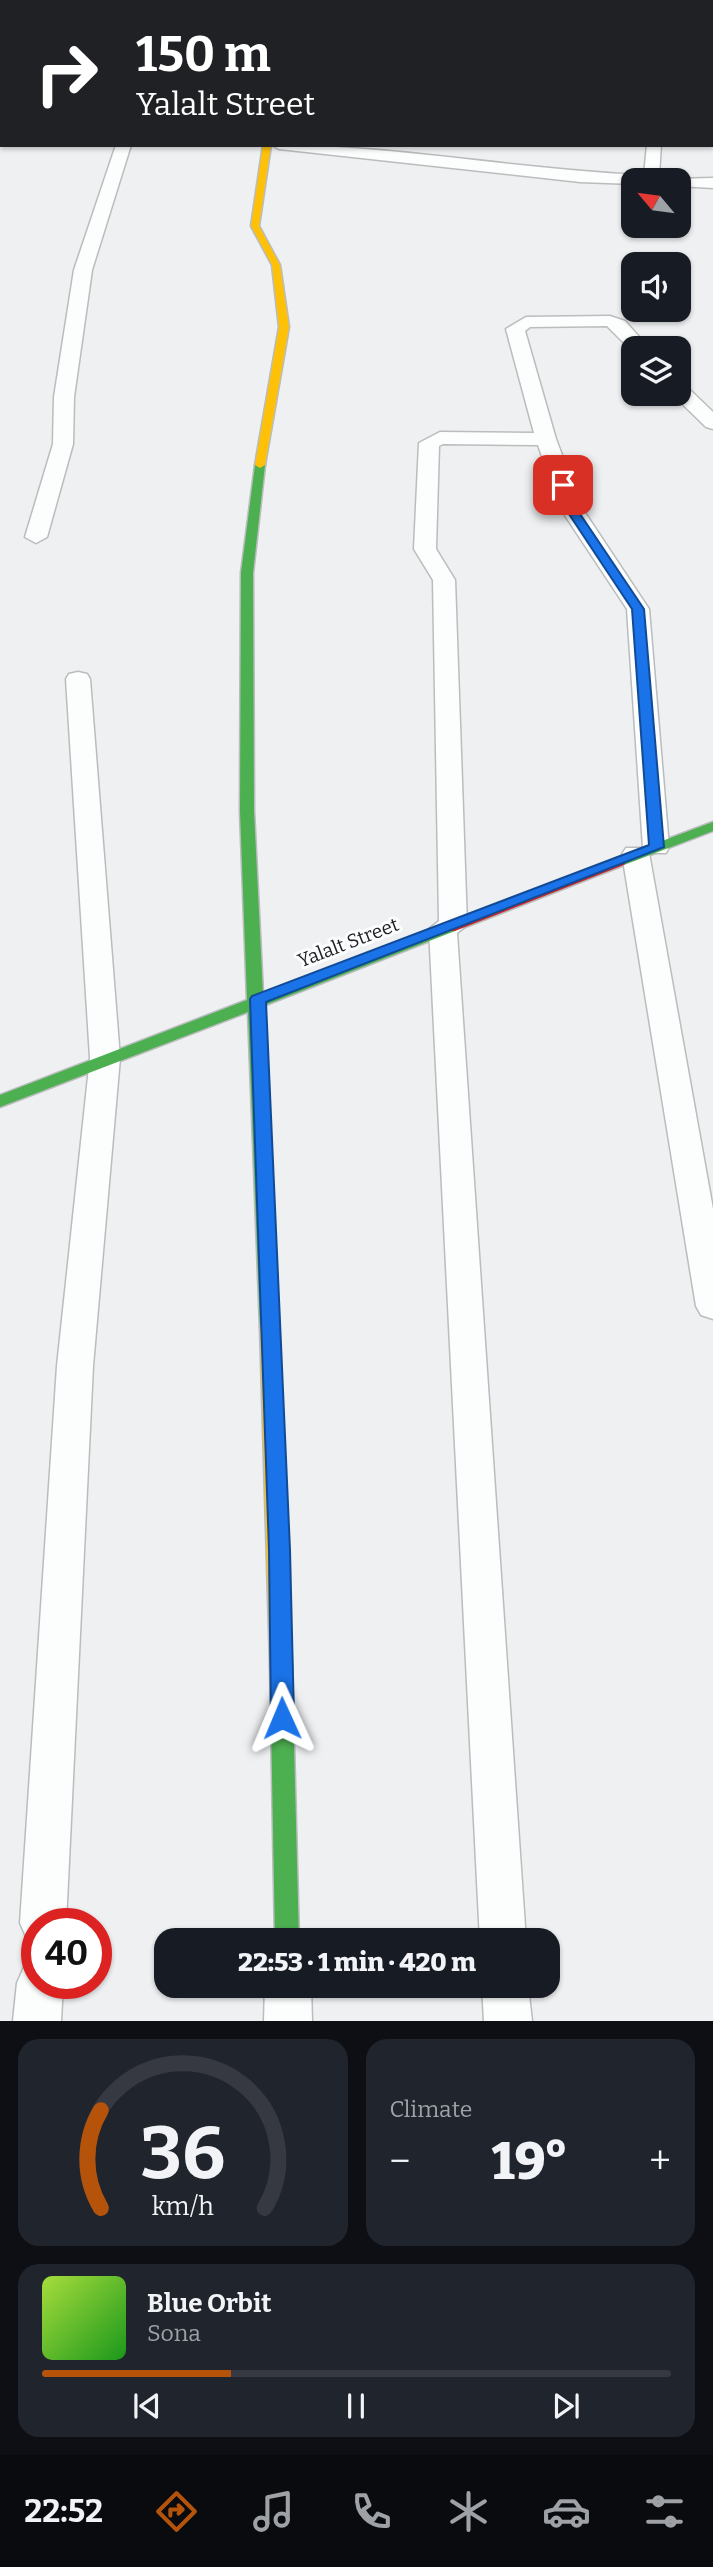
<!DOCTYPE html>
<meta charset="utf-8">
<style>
body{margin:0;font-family:Bitter,serif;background:#20242c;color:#f1f3f6;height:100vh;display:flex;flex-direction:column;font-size:26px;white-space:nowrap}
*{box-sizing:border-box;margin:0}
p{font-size:23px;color:#9ea1a6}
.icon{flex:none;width:38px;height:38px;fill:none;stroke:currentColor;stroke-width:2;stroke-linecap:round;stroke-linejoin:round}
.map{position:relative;height:2021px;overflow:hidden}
.drawer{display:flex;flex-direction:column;gap:18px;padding:18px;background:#0d0f14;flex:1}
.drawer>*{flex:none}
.hud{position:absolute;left:0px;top:0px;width:714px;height:147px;box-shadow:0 2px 5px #0004;background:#202124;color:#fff;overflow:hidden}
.needle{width:46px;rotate:299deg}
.tools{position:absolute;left:621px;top:168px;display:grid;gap:14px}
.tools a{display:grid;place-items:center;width:70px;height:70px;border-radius:14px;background:#171b24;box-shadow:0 2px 5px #0004;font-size:35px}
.speed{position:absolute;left:21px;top:1908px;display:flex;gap:14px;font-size:35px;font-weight:700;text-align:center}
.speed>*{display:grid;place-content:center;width:91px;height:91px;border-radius:50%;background:#171b24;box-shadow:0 2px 5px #0004;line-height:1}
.speed .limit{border:10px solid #d22;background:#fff;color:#111}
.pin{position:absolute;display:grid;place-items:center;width:60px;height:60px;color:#fff;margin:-30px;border-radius:14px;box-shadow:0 4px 10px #0006}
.me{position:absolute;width:77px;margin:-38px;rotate:359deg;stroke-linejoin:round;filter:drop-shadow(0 0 5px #0008)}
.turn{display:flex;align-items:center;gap:24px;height:147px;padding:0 21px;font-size:32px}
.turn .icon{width:91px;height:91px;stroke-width:2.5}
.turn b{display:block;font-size:49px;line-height:60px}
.big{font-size:52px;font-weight:800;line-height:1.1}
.drawer .widget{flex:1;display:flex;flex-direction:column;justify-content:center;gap:10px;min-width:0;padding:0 24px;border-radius:21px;background:#20242c}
.drawer .dial{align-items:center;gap:0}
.dial svg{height:182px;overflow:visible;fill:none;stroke:#363941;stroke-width:7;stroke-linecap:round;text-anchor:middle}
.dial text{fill:#f1f3f6;stroke:none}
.song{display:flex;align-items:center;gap:21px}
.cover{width:84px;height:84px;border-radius:10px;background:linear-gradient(135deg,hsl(80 70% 55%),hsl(120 70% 35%))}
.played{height:7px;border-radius:4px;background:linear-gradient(90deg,#b45309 30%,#363941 30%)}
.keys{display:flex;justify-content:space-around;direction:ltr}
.heat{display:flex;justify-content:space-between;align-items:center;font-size:38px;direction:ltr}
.drawer .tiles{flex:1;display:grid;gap:18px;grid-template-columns:1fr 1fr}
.widget:last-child{grid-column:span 2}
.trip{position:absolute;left:154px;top:1928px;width:406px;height:70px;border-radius:21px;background:#171b24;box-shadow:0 2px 5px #0004;font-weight:800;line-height:70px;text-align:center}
.tab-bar{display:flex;height:112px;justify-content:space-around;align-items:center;background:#090b0e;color:#9ea1a6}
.tab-bar .icon{width:49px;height:49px}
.tab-bar .selected{color:#b45309}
.tab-bar b{font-size:32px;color:#f1f3f6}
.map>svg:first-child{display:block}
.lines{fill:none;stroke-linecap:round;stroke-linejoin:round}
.street-casing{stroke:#babcbe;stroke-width:3}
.fast-casing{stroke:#babcbe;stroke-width:3}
.slow-casing{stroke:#babcbe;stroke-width:3}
.jam-casing{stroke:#babcbe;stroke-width:3}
.street{fill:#fcfdfd;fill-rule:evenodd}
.fast{fill:#4caf50;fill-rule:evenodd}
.slow{fill:#ffc107;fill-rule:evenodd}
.jam{fill:#c62828;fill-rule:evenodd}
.route{fill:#1a73e8;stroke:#114b97;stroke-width:2}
.labels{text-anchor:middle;stroke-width:6;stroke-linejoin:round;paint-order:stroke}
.street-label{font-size:19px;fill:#212224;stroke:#fbfdfe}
</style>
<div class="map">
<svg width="713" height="2021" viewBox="0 0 713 2021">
<rect width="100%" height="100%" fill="#eef0f2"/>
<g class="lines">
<defs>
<g id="street">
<path d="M189,0H202L188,2Z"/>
<rect x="378" y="0" width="12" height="2"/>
<path d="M515,0H527L514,2Z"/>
<rect x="659" y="0" width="12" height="2"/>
<rect x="0" y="134" width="2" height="8"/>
<path d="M116,145H131L92,270L74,397L73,444L47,537L36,543L25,537L53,444L54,397L74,270Z"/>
<path d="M272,145C396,145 519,170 644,175L647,145H661L659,175L673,179L713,178V188L679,186V180H634V184L580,182L279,149Z"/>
<path d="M610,316L625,321L649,348H634L633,352L607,326L530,327L525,331L556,439L582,508L649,609L669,847L666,853H649L713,1209V1319L701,1315L696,1306L622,854L626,848H643L627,609L560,508L538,445L443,444L439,446L436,549L455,580L467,925L457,933L526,1941H480L429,929L439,921L433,580L414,549L419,443L440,432L534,433L506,329L526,317Z"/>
<path d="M679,384L686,386L713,412V429L706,427L672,394H679Z"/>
<path d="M78,672L87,674L90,679L120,1058L93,1366L66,1923H37V1943L27,1939L20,1923L57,1366L90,1058L66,679L69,674Z"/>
<path d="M37,1961V1983H63L61,2021H13L17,1983L24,1967Z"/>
<path d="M265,1986H311L312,2021H264Z"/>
<path d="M482,1986H528L532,2021H484Z"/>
</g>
<g id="fast">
<path d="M260,462L265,465L253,573L254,811L263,994L445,925H455L458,928L455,931L263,1006L278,1327L276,1332L269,1334L262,1332L260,1327L248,1012L0,1107V1095L247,1000L240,811L241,573L255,465Z"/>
<path d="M713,822V831L624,865H614L612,862L614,859Z"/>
<path d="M281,1655L289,1658L292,1665L299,1941H275L270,1665L273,1658Z"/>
</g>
<g id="slow">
<path d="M263,145H271L259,226L280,265L289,327L265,465L260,468L255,465L279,327L272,265L251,226Z"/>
<path d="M269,1320L276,1322L278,1327L292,1665L289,1672L281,1675L273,1672L270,1665L260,1327L262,1322Z"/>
</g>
<path id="jam" d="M619,858L624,859L626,862L624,865L455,931H445L442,928L445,925Z"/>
</defs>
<!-- street casing -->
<use href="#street" class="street-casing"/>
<!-- fast casing -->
<use href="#fast" class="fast-casing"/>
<!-- slow casing -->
<use href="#slow" class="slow-casing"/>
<!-- jam casing -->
<use href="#jam" class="jam-casing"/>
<!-- street -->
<use href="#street" class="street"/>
<!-- fast -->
<use href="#fast" class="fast"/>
<!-- slow -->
<use href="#slow" class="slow"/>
<!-- jam -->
<use href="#jam" class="jam"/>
</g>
<!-- route -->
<path class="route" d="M563,481L568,485L576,508L644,609L664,847L266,1002L290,1550L294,1718L290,1725L282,1728L275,1725L271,1718L269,1550L250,999L252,996L649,845L632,609L565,508L557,485Z"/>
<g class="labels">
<!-- street labels -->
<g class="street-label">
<text transform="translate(348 942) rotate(-21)" y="7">Yalalt Street</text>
</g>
</g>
</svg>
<div class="tools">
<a><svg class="needle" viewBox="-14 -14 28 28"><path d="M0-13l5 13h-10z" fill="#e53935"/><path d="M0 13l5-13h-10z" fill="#9ea1a6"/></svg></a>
<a><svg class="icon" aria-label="sound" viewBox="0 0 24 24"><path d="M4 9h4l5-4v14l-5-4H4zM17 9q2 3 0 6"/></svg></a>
<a><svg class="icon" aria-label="layers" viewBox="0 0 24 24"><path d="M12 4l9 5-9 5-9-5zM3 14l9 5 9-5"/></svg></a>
</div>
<div class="speed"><div class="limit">40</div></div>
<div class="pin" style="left:563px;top:485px;background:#d93025"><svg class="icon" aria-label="arrive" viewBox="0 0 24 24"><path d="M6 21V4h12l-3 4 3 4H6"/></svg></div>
<svg class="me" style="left:282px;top:1718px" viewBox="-20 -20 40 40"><path d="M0-17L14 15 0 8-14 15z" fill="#1a73e8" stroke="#fff" stroke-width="4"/></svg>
<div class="trip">22:53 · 1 min · 420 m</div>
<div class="hud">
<div class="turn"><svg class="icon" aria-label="right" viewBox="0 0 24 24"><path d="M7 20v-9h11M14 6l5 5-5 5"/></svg><div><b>150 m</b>Yalalt Street</div></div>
</div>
</div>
<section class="drawer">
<div class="tiles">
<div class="widget dial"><svg viewBox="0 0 100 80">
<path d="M14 69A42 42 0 1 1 86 69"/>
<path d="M14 69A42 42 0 0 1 14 26" stroke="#b45309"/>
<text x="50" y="56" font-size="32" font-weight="700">36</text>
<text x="50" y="72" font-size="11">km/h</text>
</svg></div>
<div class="widget"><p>Climate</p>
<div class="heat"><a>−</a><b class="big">19°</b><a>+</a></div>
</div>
<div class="widget">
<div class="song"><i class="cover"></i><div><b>Blue Orbit</b><p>Sona</p></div></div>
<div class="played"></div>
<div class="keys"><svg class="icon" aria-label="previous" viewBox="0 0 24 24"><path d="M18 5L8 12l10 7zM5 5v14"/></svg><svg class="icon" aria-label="pause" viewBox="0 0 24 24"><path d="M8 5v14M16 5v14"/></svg><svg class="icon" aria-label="next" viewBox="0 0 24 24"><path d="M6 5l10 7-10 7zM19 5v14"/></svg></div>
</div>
</div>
</section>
<nav class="tab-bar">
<b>22:52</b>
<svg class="icon selected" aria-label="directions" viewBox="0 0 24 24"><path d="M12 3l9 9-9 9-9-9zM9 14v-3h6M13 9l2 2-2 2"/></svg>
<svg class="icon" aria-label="music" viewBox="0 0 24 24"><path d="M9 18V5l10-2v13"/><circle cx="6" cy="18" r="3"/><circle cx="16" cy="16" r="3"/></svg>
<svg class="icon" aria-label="phone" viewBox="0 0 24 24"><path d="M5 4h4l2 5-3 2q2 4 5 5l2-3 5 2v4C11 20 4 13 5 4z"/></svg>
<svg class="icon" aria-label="climate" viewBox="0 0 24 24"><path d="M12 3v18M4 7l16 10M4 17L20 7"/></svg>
<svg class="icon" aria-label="car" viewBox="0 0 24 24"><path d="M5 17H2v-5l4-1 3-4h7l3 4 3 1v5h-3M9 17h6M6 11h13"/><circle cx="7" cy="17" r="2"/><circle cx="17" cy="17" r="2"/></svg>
<svg class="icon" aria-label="filters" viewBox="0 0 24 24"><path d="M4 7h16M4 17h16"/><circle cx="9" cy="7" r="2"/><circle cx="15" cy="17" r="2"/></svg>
</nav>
